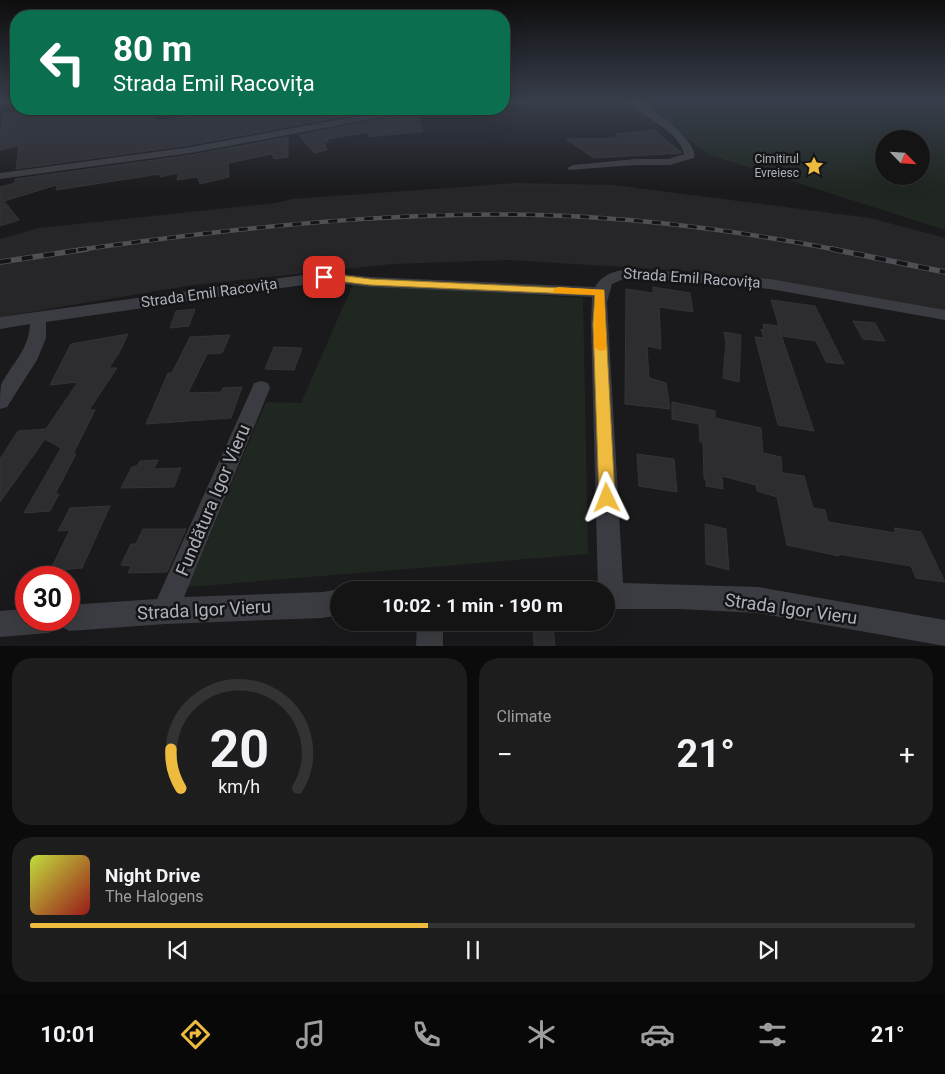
<!DOCTYPE html>
<meta charset="utf-8">
<style>
body{margin:0;font-family:Roboto,sans-serif;background:#1d1d1e;color:#f1f3f6;height:100vh;display:flex;flex-direction:column;font-size:19px;white-space:nowrap}
*{box-sizing:border-box;margin:0}
p{font-size:16px;color:#9d9ea0}
.icon{flex:none;width:28px;height:28px;fill:none;stroke:currentColor;stroke-width:2;stroke-linecap:round;stroke-linejoin:round}
.map{position:relative;height:646px;overflow:hidden}
.sheet{display:flex;flex-direction:column;gap:12px;padding:12px;background:#0b0b0c;flex:1}
.sheet>*{flex:none}
.banner{position:absolute;left:10px;top:10px;width:500px;height:105px;border-radius:20px;box-shadow:0 5px 20px #0002,0 0 0 1px #333334;background:#0b6e4f;color:#fff;overflow:hidden}
.needle{width:32px;rotate:115deg}
.tools{position:absolute;left:875px;top:130px;display:grid;gap:10px}
.tools a{display:grid;place-items:center;width:55px;height:55px;border-radius:50%;background:#141415;box-shadow:0 5px 20px #0002,0 0 0 1px #333334;font-size:25px}
.speed{position:absolute;left:15px;top:566px;display:flex;gap:10px;font-size:25px;font-weight:700;text-align:center}
.speed>*{display:grid;place-content:center;width:65px;height:65px;border-radius:50%;background:#141415;box-shadow:0 5px 20px #0002,0 0 0 1px #333334;line-height:1}
.speed .limit{border:8px solid #d22;background:#fff;color:#111}
.pin{position:absolute;display:grid;place-items:center;width:42px;height:42px;color:#fff;margin:-21px;border-radius:10px;box-shadow:0 2px 8px #0006}
.me{position:absolute;width:55px;margin:-28px;rotate:358deg;stroke-linejoin:round;filter:drop-shadow(0 0 4px #0008)}
.turn{display:flex;align-items:center;gap:18px;height:105px;padding:0 20px;font-size:22px}
.turn .icon{width:65px;height:65px;stroke-width:2.5}
.turn b{display:block;font-size:35px;line-height:42px}
.big{font-size:38px;font-weight:700;line-height:1.1}
.sheet .tile{flex:1;display:flex;flex-direction:column;justify-content:center;gap:8px;min-width:0;padding:0 18px;border-radius:20px;background:#1d1d1e}
.sheet .dial{align-items:center;gap:0}
.dial svg{height:130px;overflow:visible;fill:none;stroke:#333334;stroke-width:7;stroke-linecap:round;text-anchor:middle}
.dial text{fill:#f1f3f6;stroke:none}
.song{display:flex;align-items:center;gap:15px}
.cover{width:60px;height:60px;border-radius:8px;background:linear-gradient(135deg,hsl(70 70% 55%),hsl(0 70% 35%))}
.played{height:5px;border-radius:2px;background:linear-gradient(90deg,#efbb3f 45%,#333334 45%)}
.keys{display:flex;justify-content:space-around;direction:ltr}
.heat{display:flex;justify-content:space-between;align-items:center;font-size:28px;direction:ltr}
.sheet .tiles{flex:1;display:grid;gap:12px;grid-template-columns:1fr 1fr}
.tile:last-child{grid-column:span 2}
.trip{position:absolute;left:330px;top:581px;width:285px;height:50px;border-radius:25px;background:#141415;box-shadow:0 5px 20px #0002,0 0 0 1px #333334;font-weight:700;line-height:50px;text-align:center}
.tab-bar{display:flex;height:80px;justify-content:space-around;align-items:center;background:#080808;color:#9d9ea0}
.tab-bar .icon{width:35px;height:35px}
.tab-bar .selected{color:#efbb3f}
.tab-bar b{font-size:22px;color:#f1f3f6}
.map>svg:first-child{display:block}
.built{fill:#262629}
.green{fill:#202721;fill-rule:evenodd}
.building{fill:#2d2d30;stroke:#343438}
.lines{fill:none;stroke-linecap:round;stroke-linejoin:round}
.minor{fill:#3b3c41;fill-rule:evenodd}
.rail-far1-casing{stroke:#4e5056;stroke-width:4.5}
.rail-casing{stroke:#4e5056;stroke-width:5.5}
.rail-far1{stroke:#151517;stroke-width:3;stroke-dasharray:9;stroke-linecap:butt}
.rail{stroke:#151517;stroke-width:4;stroke-dasharray:11;stroke-linecap:butt}
.route{fill:#efbb3f;stroke:#9b7a29}
.slow{fill:#f59e0b}
.labels{text-anchor:middle;stroke-width:5;stroke-linejoin:round;paint-order:stroke}
.far-poi-label{font-size:12px;fill:#adb1bb;stroke:#151517;text-anchor:end}
.street-label{font-size:15px;fill:#adb1bb;stroke:#151517}
.near-street-label{font-size:18px;fill:#adb1bb;stroke:#151517}
</style>
<div class="map">
<svg width="945" height="647" viewBox="0 0 945 647">
<rect width="100%" height="100%" fill="#1a1a1c"/>
<!-- built -->
<path class="built" d="M516,183L614,185L870,218L945,238V311L759,279L688,271L509,260L393,264L193,285L0,317V239L39,228L276,203L292,199Z"/>
<!-- green -->
<g class="green">
<path d="M634,100H945V230L710,155ZM884,139H921V176H884Z"/>
<path d="M353,284L583,298L588,554L188,587L266,402L301,403Z"/>
</g>
<!-- building -->
<g class="building">
<path d="M37,109H153L157,121L220,111V109H368L371,112L292,126L288,122V127L191,145L16,169L19,146L0,150L2,115Z"/>
<path d="M416,112L423,131L369,137V132L327,139L328,142H324L327,150L314,153L299,135Z"/>
<path d="M654,130L682,153L594,158L566,139L619,138L616,134Z"/>
<path d="M288,137V157L274,159L272,154L234,162L228,163L229,177L200,184L197,177L177,180L178,173L160,177V174L56,190L57,185L4,201L19,220L0,226V187L15,183V179L191,155Z"/>
<path d="M653,287L690,293L693,312L659,307L661,349L647,346L649,378L666,383L670,409L625,404L626,289L653,293Z"/>
<path d="M771,300L815,306L844,364L826,362L816,341L782,336Z"/>
<path d="M195,309L189,326L170,328L176,311Z"/>
<path d="M853,321L875,323L885,341L863,339Z"/>
<path d="M763,324L778,326L814,431L778,425L755,337L764,338L761,329L764,330Z"/>
<path d="M724,332L741,335L739,382L723,378L726,343Z"/>
<path d="M128,334L119,353L109,368H117L89,410H95L73,454H76L55,494H59L50,511L24,513L61,448L45,439L0,502V459L18,431L46,429L78,382L50,385L71,344Z"/>
<path d="M230,335L222,353L207,354L188,393L221,392L223,388L242,387L231,418L146,424L168,373H172L190,337Z"/>
<path d="M274,347L302,348L294,370L265,369Z"/>
<path d="M672,402L711,410L715,411V418L761,428L763,453L781,457L782,473L804,476L813,508L825,510L828,522L896,533L894,528L921,532L945,582L916,578L911,566L838,554L839,556L787,545L777,497L757,491L756,485L722,476L723,489L706,486V480L704,479L703,442H700L699,424L672,419Z"/>
<path d="M637,454L674,459L677,492L639,486Z"/>
<path d="M158,460L154,469L181,468L174,487L121,488L132,467L137,466L140,461Z"/>
<path d="M110,506L82,568L50,571L70,530L58,531L70,508Z"/>
<path d="M705,524L726,529L729,570L706,564Z"/>
<path d="M143,529H186L167,572L128,573L131,566L121,565L131,544H136Z"/>
<path d="M533,624L553,625L555,647H534Z"/>
</g>
<g class="lines">
<!-- minor -->
<g class="minor">
<path d="M625,100C628,100 632,99 636,100C650,106 700,142 694,158L670,165H635L569,170L567,168L573,165L635,159H669L684,154C679,130 640,116 625,100Z"/>
<path d="M396,109H414L409,112L191,153L0,179V173L191,147Z"/>
<path d="M635,269L770,279L945,310V320L770,289L635,277L623,279L612,284L607,302L623,583L758,587L945,620V646L758,613L680,609H606V590H596L598,587L591,324L592,297L370,287L324,282L46,322V338L37,360L7,407L0,409C0,402 0,392 1,385C12,363 29,350 30,324L0,329V317L324,272L370,277L595,287C604,272 618,270 635,269Z"/>
<path d="M261,381L268,383L270,388L184,597L323,592L339,589L341,590H339V615L323,618L165,624L69,631L59,625L57,629L48,633L0,637V611L26,609V620H69V605L157,599L252,388L254,383Z"/>
<path d="M417,622H443V647H416Z"/>
</g>
<defs>
<path id="rail-far1" d="M78,250C243,227 421,207 587,217C672,222 755,234 838,250"/>
<g id="rail">
<path d="M832,249L945,272"/>
<path d="M0,262L87,249"/>
</g>
</defs>
<!-- rail-far1 casing -->
<use href="#rail-far1" class="rail-far1-casing"/>
<!-- rail casing -->
<use href="#rail" class="rail-casing"/>
<!-- rail-far1 -->
<use href="#rail-far1" class="rail-far1"/>
<!-- rail -->
<use href="#rail" class="rail"/>
</g>
<!-- sky -->
<linearGradient id="sky" x2="0" y2="1"><stop stop-color="#0e0e0f"/><stop offset="0.53" stop-color="#383e4b"/><stop offset="1" stop-color="#383e4b" stop-opacity="0"/></linearGradient>
<rect width="945" height="190" fill="url(#sky)"/>
<!-- route -->
<path class="route" d="M324,273L370,279L604,290L615,498L612,503L607,505L602,503L599,498L593,324L595,295L370,285L320,279L319,277Z"/>
<!-- slow -->
<path class="slow" d="M558,287L604,290L606,347L605,350L600,351L594,347L595,295L554,293L553,290Z"/>
<!-- icons -->
<defs>
<symbol id="sight-bare" viewBox="-9 -9 18 18"><path d="M0-6L1.8-2.2L6-1.7L2.9 1.2L3.7 5.4L0 3.3L-3.7 5.4L-2.9 1.2L-6-1.7L-1.8-2.2Z" fill="#efbb3f" stroke="#151517" stroke-width="2.5" paint-order="stroke"/></symbol>
</defs>
<g fill-rule="evenodd">
<use href="#sight-bare" x="800" y="152" width="28" height="28"/>
</g>
<g class="labels">
<!-- far-poi labels -->
<g class="far-poi-label">
<text x="799" y="163">Cimitirul<tspan x="799" dy="14">Evreiesc</tspan></text>
</g>
<!-- street labels -->
<g class="street-label">
<text transform="translate(692 278) rotate(4)" y="5">Strada Emil Racovița</text>
<text transform="translate(209 293) rotate(-8)" y="5">Strada Emil Racovița</text>
</g>
<!-- near-street labels -->
<g class="near-street-label">
<text transform="translate(213 500) rotate(-67)" y="6">Fundătura Igor Vieru</text>
<text transform="translate(791 609) rotate(8)" y="6">Strada Igor Vieru</text>
<text transform="translate(204 610) rotate(-3)" y="6">Strada Igor Vieru</text>
</g>
</g>
</svg>
<div class="tools">
<a><svg class="needle" viewBox="-14 -14 28 28"><path d="M0-13l5 13h-10z" fill="#e53935"/><path d="M0 13l5-13h-10z" fill="#9d9ea0"/></svg></a>
</div>
<div class="speed"><div class="limit">30</div></div>
<div class="pin" style="left:324px;top:277px;background:#d93025"><svg class="icon" aria-label="arrive" viewBox="0 0 24 24"><path d="M6 21V4h12l-3 4 3 4H6"/></svg></div>
<svg class="me" style="left:607px;top:498px" viewBox="-20 -20 40 40"><path d="M0-17L14 15 0 8-14 15z" fill="#efbb3f" stroke="#fff" stroke-width="4"/></svg>
<div class="trip">10:02 · 1 min · 190 m</div>
<div class="banner">
<div class="turn"><svg class="icon" aria-label="left" viewBox="0 0 24 24"><path d="M17 20v-9H6M10 6l-5 5 5 5"/></svg><div><b>80 m</b>Strada Emil Racovița</div></div>
</div>
</div>
<section class="sheet">
<div class="tiles">
<div class="tile dial"><svg viewBox="0 0 100 80">
<path d="M14 69A42 42 0 1 1 86 69"/>
<path d="M14 69A42 42 0 0 1 8 45" stroke="#efbb3f"/>
<text x="50" y="56" font-size="32" font-weight="700">20</text>
<text x="50" y="72" font-size="11">km/h</text>
</svg></div>
<div class="tile"><p>Climate</p>
<div class="heat"><a>−</a><b class="big">21°</b><a>+</a></div>
</div>
<div class="tile">
<div class="song"><i class="cover"></i><div><b>Night Drive</b><p>The Halogens</p></div></div>
<div class="played"></div>
<div class="keys"><svg class="icon" aria-label="previous" viewBox="0 0 24 24"><path d="M18 5L8 12l10 7zM5 5v14"/></svg><svg class="icon" aria-label="pause" viewBox="0 0 24 24"><path d="M8 5v14M16 5v14"/></svg><svg class="icon" aria-label="next" viewBox="0 0 24 24"><path d="M6 5l10 7-10 7zM19 5v14"/></svg></div>
</div>
</div>
</section>
<nav class="tab-bar">
<b>10:01</b>
<svg class="icon selected" aria-label="directions" viewBox="0 0 24 24"><path d="M12 3l9 9-9 9-9-9zM9 14v-3h6M13 9l2 2-2 2"/></svg>
<svg class="icon" aria-label="music" viewBox="0 0 24 24"><path d="M9 18V5l10-2v13"/><circle cx="6" cy="18" r="3"/><circle cx="16" cy="16" r="3"/></svg>
<svg class="icon" aria-label="phone" viewBox="0 0 24 24"><path d="M5 4h4l2 5-3 2q2 4 5 5l2-3 5 2v4C11 20 4 13 5 4z"/></svg>
<svg class="icon" aria-label="climate" viewBox="0 0 24 24"><path d="M12 3v18M4 7l16 10M4 17L20 7"/></svg>
<svg class="icon" aria-label="car" viewBox="0 0 24 24"><path d="M5 17H2v-5l4-1 3-4h7l3 4 3 1v5h-3M9 17h6M6 11h13"/><circle cx="7" cy="17" r="2"/><circle cx="17" cy="17" r="2"/></svg>
<svg class="icon" aria-label="filters" viewBox="0 0 24 24"><path d="M4 7h16M4 17h16"/><circle cx="9" cy="7" r="2"/><circle cx="15" cy="17" r="2"/></svg>
<b>21°</b>
</nav>
